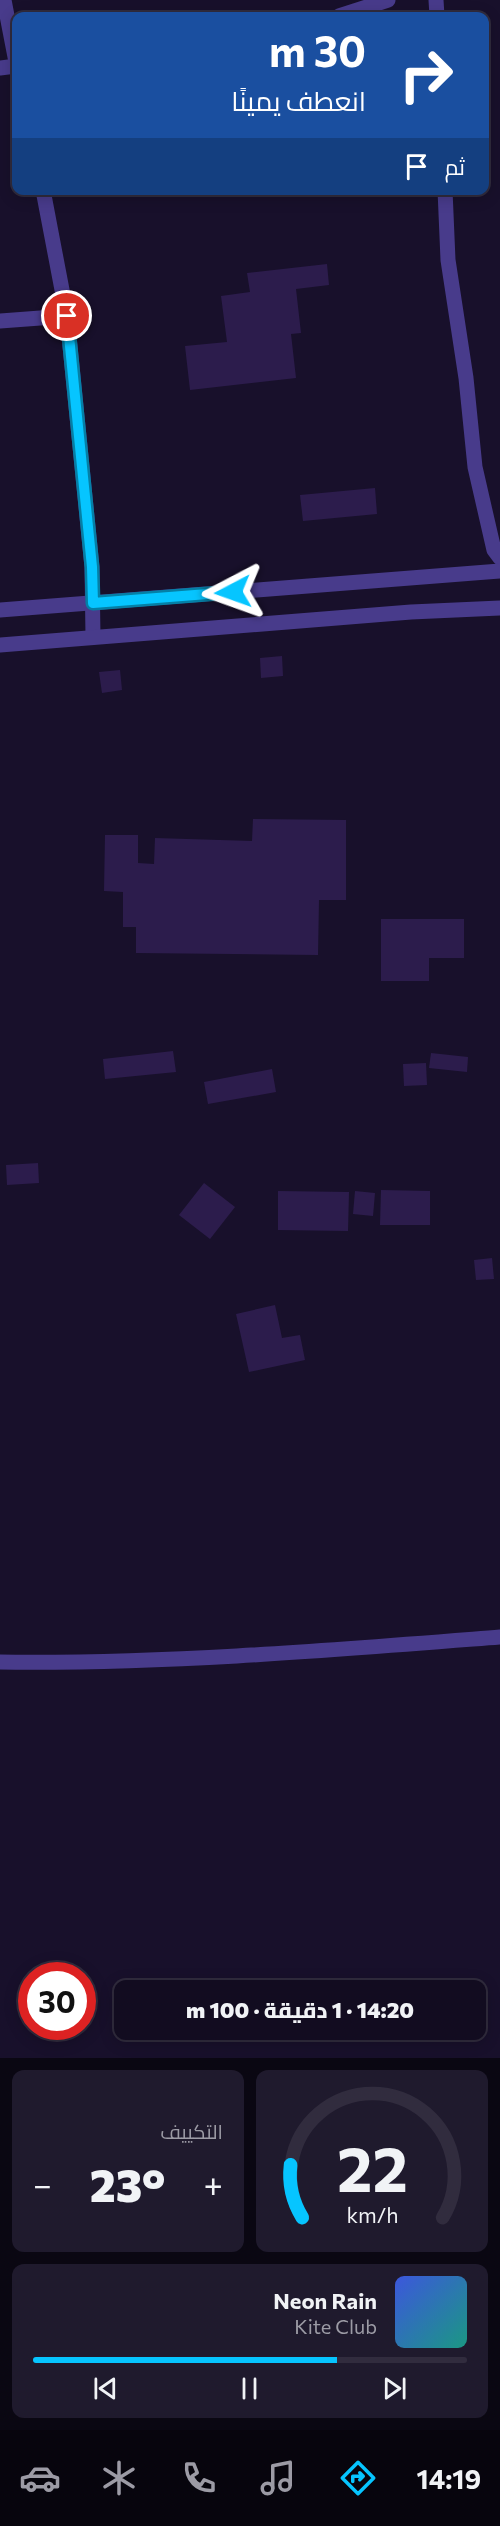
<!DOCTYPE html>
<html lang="ar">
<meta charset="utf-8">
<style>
body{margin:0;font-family:Commissioner,Cairo,sans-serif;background:#1f1a2d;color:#f1f3f6;direction:rtl;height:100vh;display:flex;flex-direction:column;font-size:22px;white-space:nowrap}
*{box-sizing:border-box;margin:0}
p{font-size:20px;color:#9c9ba5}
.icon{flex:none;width:33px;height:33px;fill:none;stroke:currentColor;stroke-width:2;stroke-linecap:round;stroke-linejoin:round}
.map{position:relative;height:2058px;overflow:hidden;direction:ltr}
.panel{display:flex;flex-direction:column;gap:12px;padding:12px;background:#0a0712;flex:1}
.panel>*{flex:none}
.top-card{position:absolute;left:12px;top:12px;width:477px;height:183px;border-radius:12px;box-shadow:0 3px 15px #0003,0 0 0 2px #312c3e;direction:rtl;background:#1a4fa0;color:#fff;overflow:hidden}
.speed{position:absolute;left:18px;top:1962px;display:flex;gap:12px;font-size:30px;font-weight:700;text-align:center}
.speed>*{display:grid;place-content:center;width:78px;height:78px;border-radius:50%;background:#120c20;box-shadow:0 3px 15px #0003,0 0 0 2px #312c3e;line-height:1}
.speed .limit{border:9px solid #d22;background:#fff;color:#111}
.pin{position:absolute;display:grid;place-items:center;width:51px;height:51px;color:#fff;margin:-26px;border:3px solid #fff;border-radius:50%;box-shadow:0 2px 6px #0007}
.me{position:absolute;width:66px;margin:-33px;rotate:266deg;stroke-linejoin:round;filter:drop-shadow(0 0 4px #0008)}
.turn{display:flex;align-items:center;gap:21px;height:126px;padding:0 24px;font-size:27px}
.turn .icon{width:78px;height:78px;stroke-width:2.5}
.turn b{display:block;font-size:42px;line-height:51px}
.then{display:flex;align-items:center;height:57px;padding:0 24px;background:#0003;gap:12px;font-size:22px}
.big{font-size:45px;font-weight:800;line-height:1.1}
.panel .widget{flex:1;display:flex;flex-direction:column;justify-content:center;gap:9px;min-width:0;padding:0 21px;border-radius:12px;background:#1f1a2d}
.panel .dial{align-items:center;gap:0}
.dial svg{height:156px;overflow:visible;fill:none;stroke:#312c3e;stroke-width:7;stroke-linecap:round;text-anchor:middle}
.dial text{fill:#f1f3f6;stroke:none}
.song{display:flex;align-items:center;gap:18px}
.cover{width:72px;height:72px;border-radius:9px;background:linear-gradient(135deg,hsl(230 70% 55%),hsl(170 70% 35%))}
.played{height:6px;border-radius:3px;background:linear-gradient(90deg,#06c5ff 70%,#312c3e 70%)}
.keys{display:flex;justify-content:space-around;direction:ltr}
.heat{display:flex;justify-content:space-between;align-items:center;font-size:33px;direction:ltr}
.panel .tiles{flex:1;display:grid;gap:12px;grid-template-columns:1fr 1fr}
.widget:last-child{grid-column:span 2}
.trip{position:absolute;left:114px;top:1980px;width:372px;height:60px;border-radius:12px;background:#120c20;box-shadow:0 3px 15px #0003,0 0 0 2px #312c3e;font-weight:800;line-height:60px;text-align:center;direction:rtl}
.dock{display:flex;height:96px;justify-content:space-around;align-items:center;background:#07050d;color:#9c9ba5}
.dock .icon{width:42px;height:42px}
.dock .on{color:#06c5ff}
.dock b{font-size:27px;color:#f1f3f6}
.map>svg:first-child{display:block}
.building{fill:#2c1c4c}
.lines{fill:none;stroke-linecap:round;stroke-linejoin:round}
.minor{stroke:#483b8b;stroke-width:15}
.route-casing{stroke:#0480a6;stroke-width:15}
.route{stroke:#06c5ff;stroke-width:10}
</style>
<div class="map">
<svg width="500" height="2058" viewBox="0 0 500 2058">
<rect width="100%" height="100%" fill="#18102b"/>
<!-- building -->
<g class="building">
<path d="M327,264L329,285L296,289L301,333L291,334L296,378L190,390L185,346L227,342L221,296L250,292L247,273Z"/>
<path d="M375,488L377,514L303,521L300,495Z"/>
<path d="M282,656L283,676L261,678L260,658Z"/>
<path d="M120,670L122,690L102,693L99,672Z"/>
<path d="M253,819L346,820V900H319L318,955L136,953V927H123V892L104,891L105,835H138V863L154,864L155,838L252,841Z"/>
<path d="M381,919H464V958H429V981H381Z"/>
<path d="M173,1051L176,1072L105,1079L103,1059Z"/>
<path d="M431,1053L468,1057L467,1072L429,1068Z"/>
<path d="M426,1063L427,1085L404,1086L403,1064Z"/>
<path d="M272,1069L276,1092L208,1104L204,1082Z"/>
<path d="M38,1163L39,1183L7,1185L6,1165Z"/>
<path d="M204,1183L235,1207L210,1239L179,1215Z"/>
<path d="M381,1190L430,1191V1225H380Z"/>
<path d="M278,1191L349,1192L348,1231L278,1230Z"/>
<path d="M355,1191L375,1193L373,1216L353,1214Z"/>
<path d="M492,1258L494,1279L476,1280L474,1260Z"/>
<path d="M275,1305L282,1338L300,1335L305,1360L249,1372L236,1314Z"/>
</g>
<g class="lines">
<!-- minor -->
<g class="minor">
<path d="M4,0L16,62"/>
<path d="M436,0L437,16"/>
<path d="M339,16L388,0"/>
<path d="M0,68L16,66"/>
<path d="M43,190L67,316L92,567L93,637"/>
<path d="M445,190L448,260L466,378L475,467L494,550L500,558"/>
<path d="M0,321L67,316"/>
<path d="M0,610L500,571"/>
<path d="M0,645L411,612L500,608"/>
<path d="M0,1662C167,1664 334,1650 500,1637"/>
</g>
</g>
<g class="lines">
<defs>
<path id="route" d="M67,316L92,567L93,603L233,592"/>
</defs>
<!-- route casing -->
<use href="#route" class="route-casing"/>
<!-- route -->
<use href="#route" class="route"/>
</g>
</svg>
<div class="speed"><div class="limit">30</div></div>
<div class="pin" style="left:67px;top:316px;background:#d93025"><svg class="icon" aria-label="arrive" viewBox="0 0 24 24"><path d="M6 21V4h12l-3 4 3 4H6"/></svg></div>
<svg class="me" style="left:233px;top:592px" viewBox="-20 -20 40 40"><path d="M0-17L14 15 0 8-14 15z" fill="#06c5ff" stroke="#fff" stroke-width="4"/></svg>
<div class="trip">14:20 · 1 دقيقة · 100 m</div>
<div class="top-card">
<div class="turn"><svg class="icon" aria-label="right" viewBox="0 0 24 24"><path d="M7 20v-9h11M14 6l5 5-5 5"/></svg><div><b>30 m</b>انعطف يمينًا</div></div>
<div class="then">ثم<svg class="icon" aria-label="arrive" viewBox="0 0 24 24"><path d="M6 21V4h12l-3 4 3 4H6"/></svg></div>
</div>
</div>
<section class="panel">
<div class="tiles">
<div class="widget dial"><svg viewBox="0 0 100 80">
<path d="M14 69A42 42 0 1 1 86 69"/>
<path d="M14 69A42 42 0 0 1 8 42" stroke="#06c5ff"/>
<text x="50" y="56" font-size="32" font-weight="700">22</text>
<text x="50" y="72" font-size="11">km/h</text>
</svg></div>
<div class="widget"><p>التكييف</p>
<div class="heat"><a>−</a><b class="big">23°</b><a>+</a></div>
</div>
<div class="widget">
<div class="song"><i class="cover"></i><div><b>Neon Rain</b><p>Kite Club</p></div></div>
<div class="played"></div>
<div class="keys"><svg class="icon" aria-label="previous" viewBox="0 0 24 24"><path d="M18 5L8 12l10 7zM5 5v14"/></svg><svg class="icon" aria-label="pause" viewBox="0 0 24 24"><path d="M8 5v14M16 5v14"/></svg><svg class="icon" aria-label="next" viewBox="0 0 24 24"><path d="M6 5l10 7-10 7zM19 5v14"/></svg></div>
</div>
</div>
</section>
<nav class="dock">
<b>14:19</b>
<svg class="icon on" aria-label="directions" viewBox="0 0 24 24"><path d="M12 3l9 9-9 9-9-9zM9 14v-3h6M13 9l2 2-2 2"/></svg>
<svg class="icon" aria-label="music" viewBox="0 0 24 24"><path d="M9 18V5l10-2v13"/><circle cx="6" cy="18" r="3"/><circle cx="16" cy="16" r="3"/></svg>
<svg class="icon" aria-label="phone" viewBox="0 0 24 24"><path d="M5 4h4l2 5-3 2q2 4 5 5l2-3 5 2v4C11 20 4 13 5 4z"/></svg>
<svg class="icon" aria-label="climate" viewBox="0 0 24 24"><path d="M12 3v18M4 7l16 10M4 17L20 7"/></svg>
<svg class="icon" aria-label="car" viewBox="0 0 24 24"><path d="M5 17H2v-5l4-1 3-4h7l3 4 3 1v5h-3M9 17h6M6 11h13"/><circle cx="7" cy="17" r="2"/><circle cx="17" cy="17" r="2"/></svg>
</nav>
